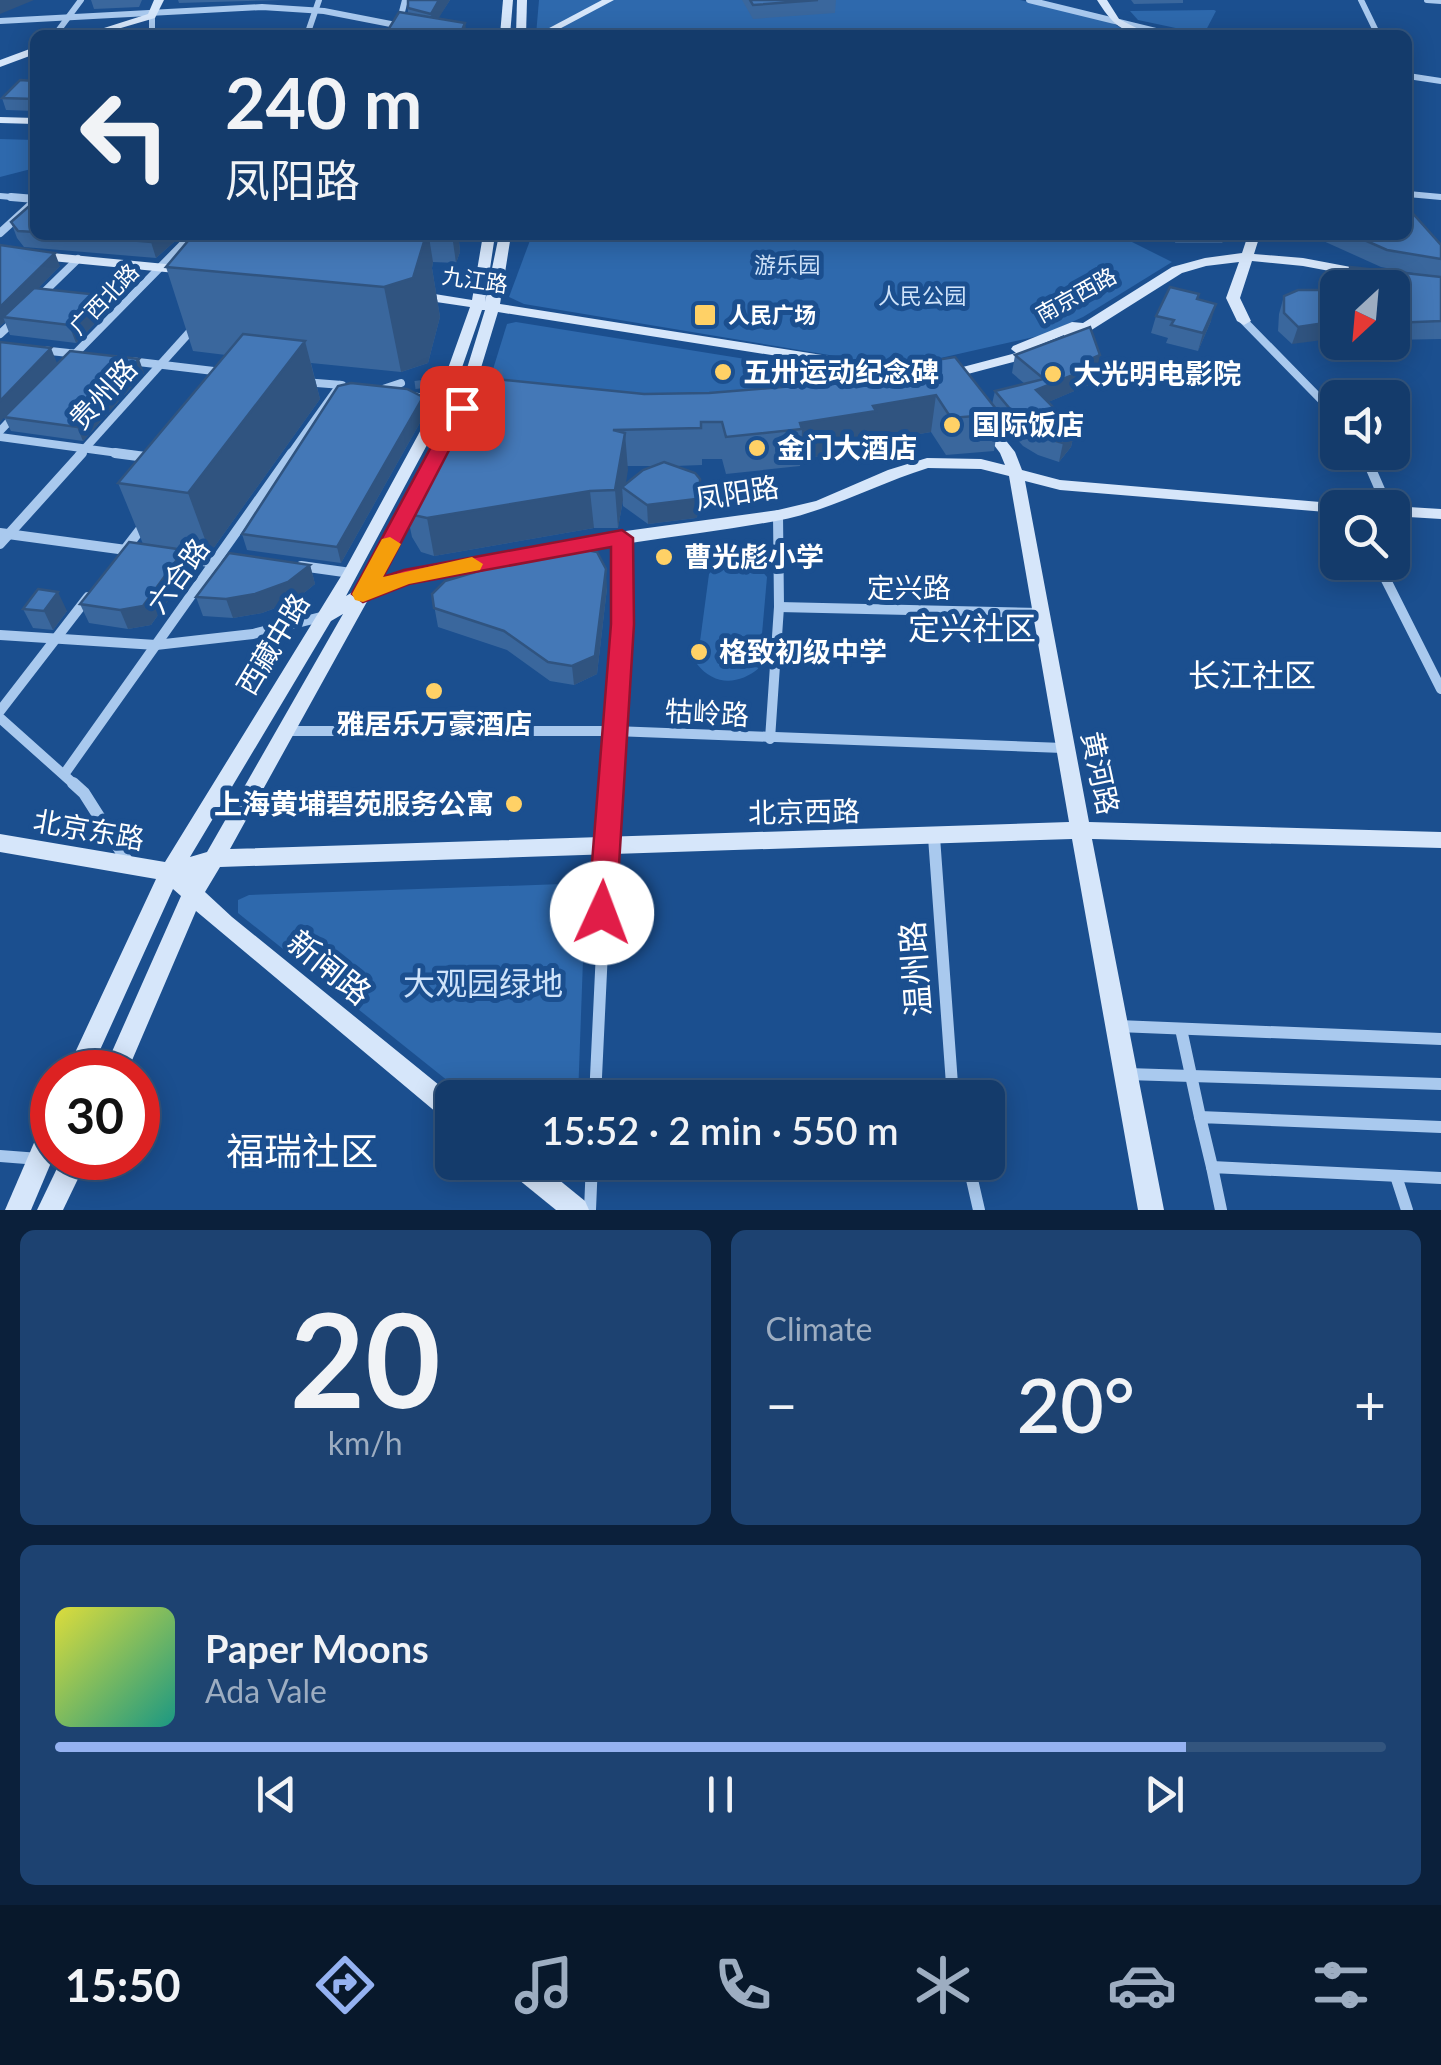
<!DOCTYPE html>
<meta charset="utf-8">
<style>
body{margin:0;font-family:Lato,"Noto Sans SC",sans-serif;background:#1d4271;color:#f1f3f6;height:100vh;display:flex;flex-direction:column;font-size:38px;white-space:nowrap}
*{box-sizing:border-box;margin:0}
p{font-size:32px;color:#9dadc1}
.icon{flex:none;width:55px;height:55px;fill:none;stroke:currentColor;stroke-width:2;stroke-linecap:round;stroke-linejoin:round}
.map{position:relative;height:1210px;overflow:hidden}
.details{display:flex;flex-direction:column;gap:20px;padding:20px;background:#0b203b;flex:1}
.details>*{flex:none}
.top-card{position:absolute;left:30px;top:30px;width:1382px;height:210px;border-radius:15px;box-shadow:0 5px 25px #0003,0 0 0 2px #33557e;background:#143b6b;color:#f1f3f6;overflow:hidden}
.needle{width:65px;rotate:206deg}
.buttons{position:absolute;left:1320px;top:270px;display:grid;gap:20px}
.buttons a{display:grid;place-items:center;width:90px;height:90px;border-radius:15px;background:#143b6b;box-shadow:0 5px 25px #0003,0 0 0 2px #33557e;font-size:50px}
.speed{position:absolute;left:30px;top:1050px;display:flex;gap:20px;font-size:50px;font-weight:700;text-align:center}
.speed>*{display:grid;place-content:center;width:130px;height:130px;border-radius:50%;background:#143b6b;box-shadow:0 5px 25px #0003,0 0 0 2px #33557e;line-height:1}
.speed .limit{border:15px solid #d22;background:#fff;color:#111}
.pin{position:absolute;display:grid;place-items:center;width:85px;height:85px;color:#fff;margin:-42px;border-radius:20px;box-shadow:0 5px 15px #0006}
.me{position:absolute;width:110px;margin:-55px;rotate:2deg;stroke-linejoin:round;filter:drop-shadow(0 0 8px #0008)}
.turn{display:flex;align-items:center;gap:35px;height:210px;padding:0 30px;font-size:45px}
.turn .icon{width:130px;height:130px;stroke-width:2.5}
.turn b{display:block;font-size:70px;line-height:85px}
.big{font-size:75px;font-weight:600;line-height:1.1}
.details .card{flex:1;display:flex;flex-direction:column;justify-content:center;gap:15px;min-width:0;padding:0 35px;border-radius:15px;background:#1d4271}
.details .dial{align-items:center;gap:0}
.dial b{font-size:130px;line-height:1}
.song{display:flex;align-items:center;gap:30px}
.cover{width:120px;height:120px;border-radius:15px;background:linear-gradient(135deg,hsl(60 70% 55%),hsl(170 70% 35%))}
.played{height:10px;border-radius:5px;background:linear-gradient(90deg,#95b2f1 85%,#33557e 85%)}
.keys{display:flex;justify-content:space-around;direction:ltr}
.heat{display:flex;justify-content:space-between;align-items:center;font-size:55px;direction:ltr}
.details .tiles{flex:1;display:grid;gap:20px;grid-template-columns:1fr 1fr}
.card:last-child{grid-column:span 2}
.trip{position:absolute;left:435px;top:1080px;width:570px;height:100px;border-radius:15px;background:#143b6b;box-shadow:0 5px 25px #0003,0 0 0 2px #33557e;font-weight:600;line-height:100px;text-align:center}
.tab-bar{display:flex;height:160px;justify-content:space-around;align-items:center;background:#08182b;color:#9dadc1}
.tab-bar .icon{width:70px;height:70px}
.tab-bar .on{color:#95b2f1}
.tab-bar b{font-size:45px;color:#f1f3f6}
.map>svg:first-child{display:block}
.green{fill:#2e69ad}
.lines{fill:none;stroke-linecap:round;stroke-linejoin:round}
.street-tunnel{stroke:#3d69a0;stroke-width:8;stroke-dasharray:8 4;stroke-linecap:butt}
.street-far3{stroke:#a9c9ee;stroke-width:6}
.street-far2{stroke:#a9c9ee;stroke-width:8}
.street-far1{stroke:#a9c9ee;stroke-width:10}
.street{stroke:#a9c9ee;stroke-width:12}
.secondary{fill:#d6e6fa;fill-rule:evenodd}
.wall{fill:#3a679d;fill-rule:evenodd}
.shaded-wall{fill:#305480}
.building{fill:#4478b7;stroke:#305480;stroke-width:2.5}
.route{fill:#e11d48;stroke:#92132f;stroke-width:2.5}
.slow{fill:#f59e0b}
.poi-dot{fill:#ffd166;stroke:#1b4f8f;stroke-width:4}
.labels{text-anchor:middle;stroke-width:10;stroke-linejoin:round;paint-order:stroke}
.far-park-label{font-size:22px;fill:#cfe3fa;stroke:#1b4f8f}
.far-street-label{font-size:22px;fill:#fff;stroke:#1b4f8f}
.far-poi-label{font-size:22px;font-weight:bold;fill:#fff;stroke:#1b4f8f;text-anchor:start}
.poi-label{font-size:28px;font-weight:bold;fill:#fff;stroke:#1b4f8f;text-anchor:start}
.street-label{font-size:28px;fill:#fff;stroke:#1b4f8f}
.quarter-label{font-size:32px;fill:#fff;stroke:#1b4f8f}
.near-street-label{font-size:32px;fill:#fff;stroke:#1b4f8f}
.near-park-label{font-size:32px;fill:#cfe3fa;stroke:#1b4f8f}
.near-quarter-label{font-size:38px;fill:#fff;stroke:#1b4f8f}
</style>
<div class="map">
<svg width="1441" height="1210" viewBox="0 0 1441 1210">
<rect width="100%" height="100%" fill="#1b4f8f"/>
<!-- green -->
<g class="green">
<path d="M539,0H1020L1109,21L1133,35H536Z"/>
<path d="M1130,11L1214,10L1216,11L1204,34L1138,20Z"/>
<path d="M0,139L35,140V168L0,177Z"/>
<path d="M532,235H1118L1172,262L1083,317L1043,335L936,359H853L524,304L509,297Z"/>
<path d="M516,322L851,376L724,399L550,392L490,379L507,324Z"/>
<path d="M731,559L755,563L767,577L759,668C739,685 714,686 697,664L709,574L715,566Z"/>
<path d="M562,884L585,905L578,1097H468L238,913V900L249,895Z"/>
</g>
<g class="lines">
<!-- street-tunnel -->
<path class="street-tunnel" d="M415,385L503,373"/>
<!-- street-far3 -->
<g class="street-far3">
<path d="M1029,0L1172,35"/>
<path d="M1361,0L1378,35"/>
<path d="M1427,0L1441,1"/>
<path d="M152,16V35"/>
<path d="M0,21L262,7L324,11L401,26"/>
<path d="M55,35L81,0"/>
<path d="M307,35L319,0"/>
<path d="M396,35L405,0"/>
<path d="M1408,76L1441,81"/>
<path d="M1408,194L1441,197"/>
<path d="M0,196L35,199"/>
</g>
<!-- street-far2 -->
<g class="street-far2">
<path d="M11,197L35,199"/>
<path d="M0,233L35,201"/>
<path d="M39,297L78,259"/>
<path d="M1244,321L1338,417"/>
<path d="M0,334L16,319"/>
<path d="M41,350L78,354"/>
<path d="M74,355L192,235"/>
<path d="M130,361L222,372"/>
<path d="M304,382L342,385"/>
<path d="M383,389L401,383"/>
<path d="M413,396L443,402"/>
<path d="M0,431L16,414"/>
<path d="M0,437L133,455"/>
<path d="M79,455L196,325"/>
<path d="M290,455L340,385"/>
</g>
<!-- street-far1 -->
<g class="street-far1">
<path d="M115,453L153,458"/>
<path d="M1364,453L1388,508"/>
<path d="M0,533L126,550"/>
<path d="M0,544L82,453"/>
<path d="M123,552L146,522"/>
<path d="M177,557L216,563"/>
<path d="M1377,562L1441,689"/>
<path d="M301,566L351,573"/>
<path d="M779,607L1040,613"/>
<path d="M0,635L156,645L253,634L325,616"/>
<path d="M0,711L88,597"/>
<path d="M0,718L75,785"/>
<path d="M288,731H614L1063,748"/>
<path d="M770,739L779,607L778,515"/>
<path d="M65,773L292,453"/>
<path d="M610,785L623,625L622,537"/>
</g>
<!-- street -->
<g class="street">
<path d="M73,783L84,793L129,864"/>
<path d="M934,837L953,1098"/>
<path d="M1118,1026L1441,1039"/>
<path d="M1181,1029L1200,1117"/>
<path d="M1127,1074L1441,1084"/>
<path d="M595,1098L610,783"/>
<path d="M0,1156L39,1159"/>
<path d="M968,1162L979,1210"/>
<path d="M1212,1167L1200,1117L1441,1127"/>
<path d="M1396,1176L1407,1210"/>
<path d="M590,1210L592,1162"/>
<path d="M1221,1210L1212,1167L1441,1178"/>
</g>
<!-- secondary -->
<g class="secondary">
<path d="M154,0H164L155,18L97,35H82L148,14Z"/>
<path d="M503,0H513L510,35H500Z"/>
<path d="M517,0H527L526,35H516Z"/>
<path d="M602,0H614L548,35H536Z"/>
<path d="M1097,0H1107L1119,19L1150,35C1122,35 1111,22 1097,0Z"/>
<path d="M35,47V54L0,67V60Z"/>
<path d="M0,117L35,118V124L0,123Z"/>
<path d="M483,235H495L485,302L499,235H511L500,304L904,368L911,372L904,376L498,312L470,404L463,408L456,404L485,310H482L450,402L346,596L356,590L411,490H423L425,494L378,581L404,571L582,537L778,510L816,501L888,470L927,458L981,459L1005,465L1000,453L976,421L983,417L988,418L1015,452L1022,470L1060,480L1344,504L1346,508H1338V513L1060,490L1025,481L1089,822L1441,832V848L1092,839L1164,1210H1138L1072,839L220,867L205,892L232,917L455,1098H452V1122L443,1118L196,911L127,1072H103L181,896L173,889L90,1072H66L156,879L0,852V834L165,862L343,573L436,402L470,307L416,299L409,295L416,291L472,300ZM928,468L981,469L1009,476L1069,822L230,849L369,598C413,580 456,573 503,564C593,546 685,537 776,521C830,511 876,484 928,468ZM343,614L207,852L190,857L331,621Z"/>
<path d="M1248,235H1260L1254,254L1303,258L1372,271L1379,275L1372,279L1303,266L1252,261L1240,298L1251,321L1244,325L1237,321L1226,298L1239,262L1206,266L1182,273L1074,341H1064V335L1030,349H1040V355L945,380L938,376L940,373L1016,353L1011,349L1013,346L1072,322L1083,323L1172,267L1205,258L1242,253Z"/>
<path d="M0,248L186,266L192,270L186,274L0,256Z"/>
<path d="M1392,506L1441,509V519L1392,516V508H1386Z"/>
<path d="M52,1119L53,1158L31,1210H5L43,1122Z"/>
<path d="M62,1158H88L63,1210H37Z"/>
<path d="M505,1162H537L585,1201L589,1210H556L508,1171Z"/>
</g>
</g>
<!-- wall -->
<g class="wall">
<path d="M91,0H142L139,7L94,9Z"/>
<path d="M178,0H283L179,3Z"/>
<path d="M408,0H450L438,18L467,35H388V30L408,13Z"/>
<path d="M742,0H836L835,13L753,19Z"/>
<path d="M1131,0H1183V3L1134,4Z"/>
<path d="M35,81V111L6,110L2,98Z"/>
<path d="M35,201V235H182L156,258L24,247L17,238L11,222Z"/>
<path d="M193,235H462L459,241L460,252L456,263L433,262L432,268L440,317L428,363L401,372L311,363L320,399L210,553L184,550L191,568L151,625L128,629L89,623L80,604L143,544L118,483L226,355L193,351L166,267Z"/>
<path d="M1176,235H1232L1222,243H1175Z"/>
<path d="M1310,235H1408L1441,245V339L1392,340V288H1344L1350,267L1429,276L1381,267Z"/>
<path d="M0,245L60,266L38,288L99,295L105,313L76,343L10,335L5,322L0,326Z"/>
<path d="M1199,294L1198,299L1211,321L1198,351L1166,343L1168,338L1151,333L1156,316Z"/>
<path d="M1338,295L1292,344L1278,331L1279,314L1284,296Z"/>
<path d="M0,342L57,363L14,408L144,373L83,441L11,431L4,417L0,422Z"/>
<path d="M1015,355L1096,373L1093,374L1091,384L1048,402L1075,429L1071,447L1059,462L1038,455L1023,446L999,419L994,451L946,455L931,432L873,442L872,448L801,459L800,466L726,474L722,459H702V465L675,466L700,479V512L696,518L648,524L623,506V500L618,528H594L434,556L421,552L412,537L404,499L644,394L709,393L792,386V383L955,357L992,404L995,391L1025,384L1012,373ZM627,466H653L625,484Z"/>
<path d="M426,412L341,563L247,550L242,534Z"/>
<path d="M310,565L315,584L294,601L262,613L233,618L203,616L196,597Z"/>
<path d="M607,588L597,674L574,685L550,681L507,650L438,627L432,594Z"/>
<path d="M23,609L67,611L53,630L33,628Z"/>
</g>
<!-- shaded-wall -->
<g class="shaded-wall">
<path d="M0,0H34L0,14Z"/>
<path d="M439,0H450L433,27L431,14Z"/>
<path d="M465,23L467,35H460Z"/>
<path d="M159,235H182L156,258L151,242Z"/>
<path d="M426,235L429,237L433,262L432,268L440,317L428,363L401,372L384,287Z"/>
<path d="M452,235H462L459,241L460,252L456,263Z"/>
<path d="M1224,235H1232L1222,243Z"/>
<path d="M55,253L60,266L9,318L3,317L5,322L0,326V307Z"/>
<path d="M99,295L105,313L76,343L69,325Z"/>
<path d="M1216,304L1211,321L1198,351L1203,333Z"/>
<path d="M1338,321V338L1292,344L1298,327Z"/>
<path d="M305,341L320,399L210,553L188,493Z"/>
<path d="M51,348L57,363L0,422V401Z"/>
<path d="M1100,355L1096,373L1093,374L1091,384L1032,409L1036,390Z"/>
<path d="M139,359L144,373L83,441L77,427Z"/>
<path d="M936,395L931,432L873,442L872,448L801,459L802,429L800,423L873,406Z"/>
<path d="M423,397L426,412L341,563L337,547Z"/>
<path d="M1075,429L1071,447L1059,462L1063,443Z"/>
<path d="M625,433L628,470L625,489L622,487L623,500L618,528L615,490Z"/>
<path d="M590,491L594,528L434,556L427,518Z"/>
<path d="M700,493V512L696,518L648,524L647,505Z"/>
<path d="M184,550L191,568L151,625L128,629L120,610Z"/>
<path d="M310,565L315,584L294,601L262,613L233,618L226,599Z"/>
<path d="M606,569L607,588L597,674L574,685L572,666Z"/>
<path d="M58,592L67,611L53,630L44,611Z"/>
</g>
<!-- building -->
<g class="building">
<path d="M408,0H439L431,14L408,8Z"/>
<path d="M750,0H818L753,5Z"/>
<path d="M399,12L465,23L460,35H403L405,30H388Z"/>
<path d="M20,80L35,81V99L2,98Z"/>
<path d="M35,201V232L18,231L11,222Z"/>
<path d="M1408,208L1441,245V259L1387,250L1353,235H1408Z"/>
<path d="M69,235H159L151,242Z"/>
<path d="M193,235H426L413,278L384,287L166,267Z"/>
<path d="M426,235H454L452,238L429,237L428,243Z"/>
<path d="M0,245L55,253L0,307Z"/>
<path d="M1350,267L1441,277V321L1392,323V288H1351Z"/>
<path d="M1170,287L1199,294L1197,299L1216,304L1203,333L1171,325L1174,320L1156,316Z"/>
<path d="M34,288L99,295L69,325L3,317Z"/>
<path d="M1298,290H1321L1338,295V321L1298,327L1284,313V296Z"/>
<path d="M1090,327L1100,355L1093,358L1095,366L1036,390L1075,429L1063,443L1042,437L1026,428L995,391L1044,379L1015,355Z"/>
<path d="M243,334L305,341L188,493L118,483Z"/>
<path d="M0,342L51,348L0,401Z"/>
<path d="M70,351L139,359L77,427L4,417Z"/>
<path d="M955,357L1000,414L951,418L936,395L873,406L876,411L800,423L802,429L726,437L722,422H701V428L613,430L625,433L615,490L590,491L427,518L413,515L404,499L461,387L486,378L644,394L709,393L794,386L792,383Z"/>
<path d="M351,383L407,389L423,397L337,547L242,534L338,386Z"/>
<path d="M664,462L695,473L700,479V493L696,499L647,505L622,487L643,470Z"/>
<path d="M129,542L184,550L143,606L120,610L80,604Z"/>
<path d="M565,546L597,552L606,569L595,656L572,666L548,662L504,631L434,608L432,594L445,581Z"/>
<path d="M229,553L310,565L288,582L255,594L226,599L196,597Z"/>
<path d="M38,589L58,592L44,611L23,609Z"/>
</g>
<!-- route -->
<path class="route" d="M462,402L471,408L383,577L404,570L622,530L633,538L634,624L616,913L612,922L602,925L592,922L588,913L611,624V547L409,584L363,602L352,594L452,408Z"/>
<!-- slow -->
<path class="slow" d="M390,537L401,544L383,577L472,557L483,564L480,570L409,584L363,602L355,600L352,594L382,539Z"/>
<!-- markers -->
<g class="poi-dot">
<rect x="693" y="303" width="24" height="24" rx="5"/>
<circle cx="723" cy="372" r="10"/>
<circle cx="1053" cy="374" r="10"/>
<circle cx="952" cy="425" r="10"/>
<circle cx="757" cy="448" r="10"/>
<circle cx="664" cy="557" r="10"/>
<circle cx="699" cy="652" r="10"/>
<circle cx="434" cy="691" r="10"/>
<circle cx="514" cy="804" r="10"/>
</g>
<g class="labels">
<!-- far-park labels -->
<g class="far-park-label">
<text x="787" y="273">游乐园</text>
<text x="922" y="304">人民公园</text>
</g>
<!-- far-street labels -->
<g class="far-street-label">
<text transform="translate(475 280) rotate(8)" y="8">九江路</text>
<text transform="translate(1076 295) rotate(-29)" y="8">南京西路</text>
<text transform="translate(104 299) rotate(-46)" y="8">广西北路</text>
</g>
<!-- far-poi labels -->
<g class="far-poi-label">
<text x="728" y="323">人民广场</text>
</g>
<!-- poi labels -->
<g class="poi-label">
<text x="743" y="382">五卅运动纪念碑</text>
<text x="1073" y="384">大光明电影院</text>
<text x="972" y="435">国际饭店</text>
<text x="777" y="458">金门大酒店</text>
<text x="684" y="567">曹光彪小学</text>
<text x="719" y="662">格致初级中学</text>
<text x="434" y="734" text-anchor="middle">雅居乐万豪酒店</text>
<text x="494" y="814" text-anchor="end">上海黄埔碧苑服务公寓</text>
</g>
<!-- street labels -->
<g class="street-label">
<text transform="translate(103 394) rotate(-47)" y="10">贵州路</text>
<text transform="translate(737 493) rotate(-9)" y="10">凤阳路</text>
<text transform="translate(178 576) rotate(-54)" y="10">六合路</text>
<text x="909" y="598">定兴路</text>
<text transform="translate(273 644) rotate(-59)" y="10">西藏中路</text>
<text transform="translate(707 713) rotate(3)" y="10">牯岭路</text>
<text transform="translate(1100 773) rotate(78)" y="10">黄河路</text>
<text transform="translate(804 812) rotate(-1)" y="10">北京西路</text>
<text transform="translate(89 830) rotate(10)" y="10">北京东路</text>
</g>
<!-- quarter labels -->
<g class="quarter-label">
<text x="972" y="640">定兴社区</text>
<text x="1252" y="687">长江社区</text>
</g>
<!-- near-street labels -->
<g class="near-street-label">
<text transform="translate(329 968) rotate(39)" y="11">新闸路</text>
<text transform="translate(916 969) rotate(-94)" y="11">温州路</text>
</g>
<!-- near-park labels -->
<g class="near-park-label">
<text x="483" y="995">大观园绿地</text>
</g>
<!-- near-quarter labels -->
<g class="near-quarter-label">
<text x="302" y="1165">福瑞社区</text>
</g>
</g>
</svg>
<div class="buttons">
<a><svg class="needle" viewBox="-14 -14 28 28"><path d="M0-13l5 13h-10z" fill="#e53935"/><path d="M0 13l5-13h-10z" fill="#9dadc1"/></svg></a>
<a><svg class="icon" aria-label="sound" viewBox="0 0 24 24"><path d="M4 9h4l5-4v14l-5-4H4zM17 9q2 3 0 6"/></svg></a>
<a><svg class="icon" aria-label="search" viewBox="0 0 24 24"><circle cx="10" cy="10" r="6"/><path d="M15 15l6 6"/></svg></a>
</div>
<div class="speed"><div class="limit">30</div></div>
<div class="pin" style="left:462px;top:408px;background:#d93025"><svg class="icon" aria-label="arrive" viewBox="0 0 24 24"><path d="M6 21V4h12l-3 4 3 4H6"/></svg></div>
<svg class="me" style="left:602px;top:913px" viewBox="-20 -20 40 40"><circle r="19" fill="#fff"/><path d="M0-13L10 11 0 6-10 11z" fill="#e11d48"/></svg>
<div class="trip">15:52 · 2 min · 550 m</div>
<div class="top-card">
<div class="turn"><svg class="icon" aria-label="left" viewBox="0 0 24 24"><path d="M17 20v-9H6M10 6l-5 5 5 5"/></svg><div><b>240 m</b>凤阳路</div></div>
</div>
</div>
<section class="details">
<div class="tiles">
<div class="card dial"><b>20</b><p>km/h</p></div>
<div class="card"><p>Climate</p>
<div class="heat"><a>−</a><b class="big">20°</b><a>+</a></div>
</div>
<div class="card">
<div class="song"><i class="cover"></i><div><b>Paper Moons</b><p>Ada Vale</p></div></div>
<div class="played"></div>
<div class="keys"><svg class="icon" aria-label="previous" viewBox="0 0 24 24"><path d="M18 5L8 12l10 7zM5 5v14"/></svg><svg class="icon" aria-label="pause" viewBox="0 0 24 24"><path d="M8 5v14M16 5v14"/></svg><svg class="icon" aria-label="next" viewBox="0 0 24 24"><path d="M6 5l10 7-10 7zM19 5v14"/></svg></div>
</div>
</div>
</section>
<nav class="tab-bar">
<b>15:50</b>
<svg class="icon on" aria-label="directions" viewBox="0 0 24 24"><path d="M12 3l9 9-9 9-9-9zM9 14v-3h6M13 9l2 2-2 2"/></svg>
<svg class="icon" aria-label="music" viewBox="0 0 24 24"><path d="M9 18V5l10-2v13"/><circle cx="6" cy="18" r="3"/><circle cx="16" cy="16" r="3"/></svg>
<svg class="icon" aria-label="phone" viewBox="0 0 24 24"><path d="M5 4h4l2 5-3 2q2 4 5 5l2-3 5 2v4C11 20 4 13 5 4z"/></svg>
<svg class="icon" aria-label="climate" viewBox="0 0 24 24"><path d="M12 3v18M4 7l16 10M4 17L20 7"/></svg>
<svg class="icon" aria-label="car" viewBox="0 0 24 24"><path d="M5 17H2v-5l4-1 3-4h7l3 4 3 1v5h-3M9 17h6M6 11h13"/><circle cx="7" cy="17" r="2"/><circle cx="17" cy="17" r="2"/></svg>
<svg class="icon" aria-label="filters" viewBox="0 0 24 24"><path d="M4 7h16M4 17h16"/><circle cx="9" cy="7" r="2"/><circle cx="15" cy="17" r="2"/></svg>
</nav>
